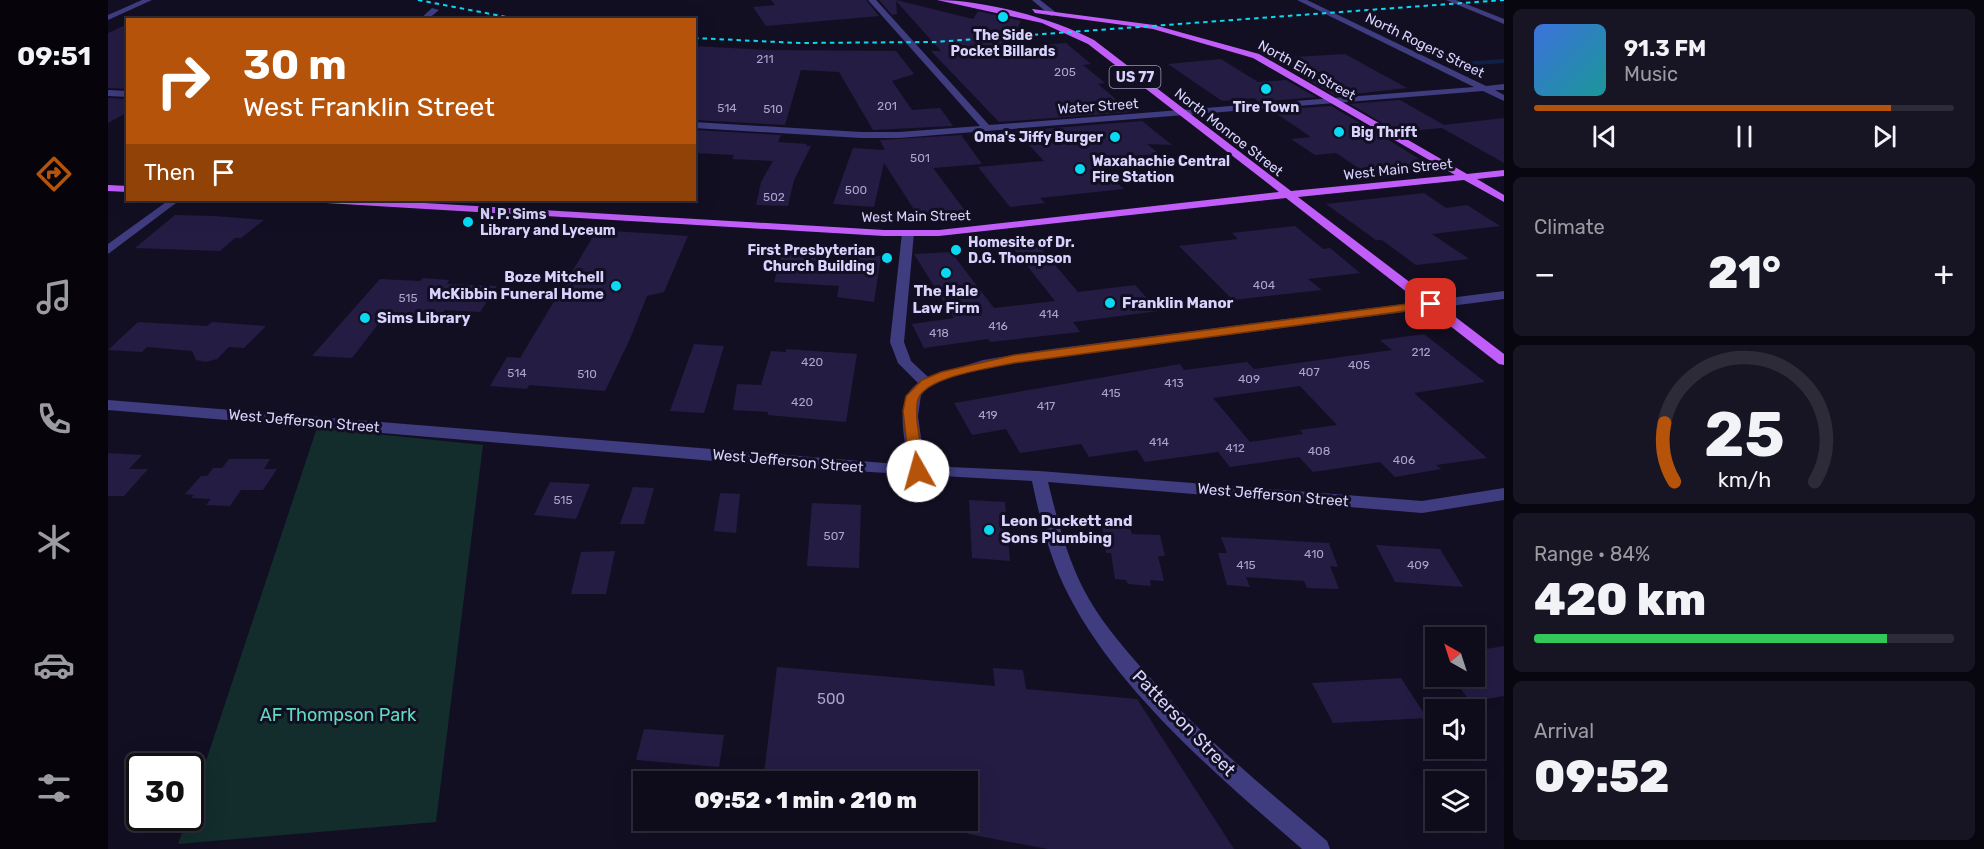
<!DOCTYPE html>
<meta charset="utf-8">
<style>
body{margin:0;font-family:Rubik,sans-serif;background:#171423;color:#f1f3f6;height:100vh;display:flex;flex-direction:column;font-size:22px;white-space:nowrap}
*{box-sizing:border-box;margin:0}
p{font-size:20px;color:#9b9ba2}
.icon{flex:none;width:33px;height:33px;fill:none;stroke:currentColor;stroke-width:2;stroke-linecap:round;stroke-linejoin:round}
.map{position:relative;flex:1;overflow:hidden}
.details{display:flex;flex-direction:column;gap:9px;padding:9px;background:#08060e;width:480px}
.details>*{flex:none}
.banner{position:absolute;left:18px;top:18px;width:570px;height:183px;border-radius:0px;box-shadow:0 6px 24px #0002,0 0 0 2px #2e2b39;background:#b45309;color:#fff;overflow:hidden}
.needle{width:39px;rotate:321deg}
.fabs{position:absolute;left:1317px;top:627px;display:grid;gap:12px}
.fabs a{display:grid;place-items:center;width:60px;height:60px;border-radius:0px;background:#0e0b1a;box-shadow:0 6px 24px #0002,0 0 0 2px #2e2b39;font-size:30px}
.speed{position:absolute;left:18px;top:753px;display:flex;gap:12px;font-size:30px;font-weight:700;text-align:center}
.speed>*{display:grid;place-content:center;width:78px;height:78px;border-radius:50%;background:#0e0b1a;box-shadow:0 6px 24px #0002,0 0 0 2px #2e2b39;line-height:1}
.speed .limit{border:3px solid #111;border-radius:9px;background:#fff;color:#111}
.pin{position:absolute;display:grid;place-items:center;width:51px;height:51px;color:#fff;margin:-26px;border-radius:12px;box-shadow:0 3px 9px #0006}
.me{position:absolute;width:66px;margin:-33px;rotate:353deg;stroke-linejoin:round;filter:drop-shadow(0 0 4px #0008)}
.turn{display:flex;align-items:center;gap:21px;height:126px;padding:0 18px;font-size:27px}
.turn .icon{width:78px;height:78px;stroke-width:2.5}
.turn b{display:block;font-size:42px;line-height:51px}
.then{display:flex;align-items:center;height:57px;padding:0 18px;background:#0003;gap:12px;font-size:22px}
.big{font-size:45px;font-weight:800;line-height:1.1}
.details .widget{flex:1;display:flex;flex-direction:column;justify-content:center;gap:9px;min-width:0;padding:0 21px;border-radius:9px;background:#171423}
.details .dial{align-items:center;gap:0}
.dial svg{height:156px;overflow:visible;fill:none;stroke:#2e2b39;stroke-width:7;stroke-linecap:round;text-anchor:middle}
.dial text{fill:#f1f3f6;stroke:none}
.song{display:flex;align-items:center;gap:18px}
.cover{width:72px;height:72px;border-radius:9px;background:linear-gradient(135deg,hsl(220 70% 55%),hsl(180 70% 35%))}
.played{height:6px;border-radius:3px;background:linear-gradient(90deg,#b45309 85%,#2e2b39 85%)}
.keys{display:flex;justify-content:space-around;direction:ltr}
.heat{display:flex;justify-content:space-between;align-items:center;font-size:33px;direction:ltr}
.charge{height:9px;border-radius:4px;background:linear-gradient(90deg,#34c759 84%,#2e2b39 0)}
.trip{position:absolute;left:525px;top:771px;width:345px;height:60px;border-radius:0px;background:#0e0b1a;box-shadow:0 6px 24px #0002,0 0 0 2px #2e2b39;font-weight:800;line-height:60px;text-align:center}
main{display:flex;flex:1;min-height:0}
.tab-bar{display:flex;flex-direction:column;width:108px;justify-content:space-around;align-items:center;background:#06040a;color:#9b9ba2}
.tab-bar .icon{width:42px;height:42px}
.tab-bar .selected{color:#b45309}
.tab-bar b{font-size:27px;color:#f1f3f6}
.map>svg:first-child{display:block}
.green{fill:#122d2c}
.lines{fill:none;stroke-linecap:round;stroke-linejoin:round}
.stream{stroke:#0e2144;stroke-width:4}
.building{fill:#241c43;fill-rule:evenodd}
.minor{fill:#3f3c80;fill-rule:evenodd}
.major{fill:#c15ef9;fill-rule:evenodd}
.rail{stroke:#09d9f3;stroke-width:2;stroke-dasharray:4.5 4;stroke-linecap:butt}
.route{fill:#b45309;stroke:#753606;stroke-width:1.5}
.poi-dot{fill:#09d9f3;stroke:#130f23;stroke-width:2}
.labels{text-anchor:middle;stroke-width:6;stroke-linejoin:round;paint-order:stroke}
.number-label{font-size:12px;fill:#aba5ce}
.far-poi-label{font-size:14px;font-weight:bold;fill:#d8d3fd;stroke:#130f23;text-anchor:start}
.far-street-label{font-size:14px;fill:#d8d3fd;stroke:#130f23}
.shield{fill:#130f23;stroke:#9d98bc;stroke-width:1.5}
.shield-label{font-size:14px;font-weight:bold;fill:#d8d3fd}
.poi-label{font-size:15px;font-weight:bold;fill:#d8d3fd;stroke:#130f23;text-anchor:start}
.street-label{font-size:15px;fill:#d8d3fd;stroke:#130f23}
.near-number-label{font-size:15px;fill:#aba5ce}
.near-park-label{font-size:18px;fill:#61dbbe;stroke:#130f23}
.near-street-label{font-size:18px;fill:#d8d3fd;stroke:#130f23}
</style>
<main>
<nav class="tab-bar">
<b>09:51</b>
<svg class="icon selected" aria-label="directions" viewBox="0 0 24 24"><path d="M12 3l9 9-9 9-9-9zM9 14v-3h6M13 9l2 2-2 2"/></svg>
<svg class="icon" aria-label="music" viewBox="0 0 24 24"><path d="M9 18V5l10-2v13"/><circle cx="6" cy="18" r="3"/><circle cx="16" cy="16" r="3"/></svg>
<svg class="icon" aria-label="phone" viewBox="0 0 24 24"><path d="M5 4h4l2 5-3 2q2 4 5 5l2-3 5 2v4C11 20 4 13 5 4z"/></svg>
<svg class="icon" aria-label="climate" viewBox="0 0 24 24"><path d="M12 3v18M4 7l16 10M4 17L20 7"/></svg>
<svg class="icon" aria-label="car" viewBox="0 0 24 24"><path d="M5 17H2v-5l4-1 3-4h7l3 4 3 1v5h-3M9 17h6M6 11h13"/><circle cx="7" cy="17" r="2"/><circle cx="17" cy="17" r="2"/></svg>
<svg class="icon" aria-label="filters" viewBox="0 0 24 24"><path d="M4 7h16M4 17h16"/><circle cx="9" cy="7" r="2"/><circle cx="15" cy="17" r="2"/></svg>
</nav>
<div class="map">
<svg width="1396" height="849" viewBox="0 0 1396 849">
<rect width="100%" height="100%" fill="#130f23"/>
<!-- green -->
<path class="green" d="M209,428L375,445L328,822L70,844L79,818H82L83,806Z"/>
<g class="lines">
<!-- stream -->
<path class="stream" d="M1354,64L1396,61"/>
</g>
<!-- building -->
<g class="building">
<path d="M663,0H758L771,16L658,26L645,7L667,5Z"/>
<path d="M771,0H788L865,19L870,11L913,21L900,47L958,43L983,64L975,65L997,83L990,84L1023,112L891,122L823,51H833L788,1L789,14L784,15Z"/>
<path d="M20,24V89L0,88V33Z"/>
<path d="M586,46L660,50L788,51L806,74L784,81L804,110L832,108L845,126L765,130L731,72L693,70L677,125L586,120Z"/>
<path d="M1237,54L1299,88L1228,96L1197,78L1218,76L1186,57Z"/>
<path d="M1113,59L1150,82L1178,80L1208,97L1151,102L1146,98L1114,101L1060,64Z"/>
<path d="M0,98L20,99V112L0,123Z"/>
<path d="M1292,100L1336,125L1396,118V163L1334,128L1290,132L1242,104Z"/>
<path d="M1223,106L1271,134L1327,169L1261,175L1228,153L1207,155L1183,139L1203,137L1163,110Z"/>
<path d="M1034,121L1064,145L1039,144L1051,154L983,159L1016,189L932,198L937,203L902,207L870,167L936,161L908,131Z"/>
<path d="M586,130L673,135L670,142L699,144L698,146H703L686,180L680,206L648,205L653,182L665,161L624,159L626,155L586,153Z"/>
<path d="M853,135L874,164L825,168L858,212L811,217L776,163L766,207L725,204L745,148L777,150L772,140Z"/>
<path d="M1316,193L1338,208L1359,205L1392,226L1324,234L1361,259L1308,265L1274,240H1268L1218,204Z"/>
<path d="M67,215L107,216L156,220L133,238H127L112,251L27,248Z"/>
<path d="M1187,226L1215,249L1222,248L1252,273L1200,279L1214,290L1125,300L1071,246L1130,239L1124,233Z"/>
<path d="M489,230L580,236L556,292L539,296L522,339L497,391L421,385L419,389L382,386L399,357L412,358Z"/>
<path d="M930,245L970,292L1027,285L1051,311L965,322L972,332L882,342L880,339L816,348L804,324L846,318L806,254L843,252L886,308L947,301L905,248Z"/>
<path d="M675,251L703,252L732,272L736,258L747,259L748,255L773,256L766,302L729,297L731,286L666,282Z"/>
<path d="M315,278L341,280L339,284L389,286L372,312L337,310L333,314H325L302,319L278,314L244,358L204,356L272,279L312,281Z"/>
<path d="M30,322L99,326L104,322L158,326L136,348L121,347L109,359L98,362L88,360L84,351L39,347L34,352L0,350Z"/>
<path d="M1316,334L1377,382L1306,393L1379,458L1328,465L1333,469L1287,477L1272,462L1205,472L1191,457L1122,467L1110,452L1037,462L1029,450L981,457L973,444L912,453L898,429L864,435L846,403L1072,364L1076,370L1139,362L1146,369L1284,350L1272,340ZM1192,386L1229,425L1192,430L1195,434L1142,442L1105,398Z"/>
<path d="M586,344L616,346L596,413L562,411Z"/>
<path d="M678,349L749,354L738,422L660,415V412L625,410L629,384L653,385L663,351L678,352Z"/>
<path d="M0,453L34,455L21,469H40L16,496H0Z"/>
<path d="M121,459H162L156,469H169L155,490H133L122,506L98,505L103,499L83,498L86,495L77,494L93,476H99L105,468H114Z"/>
<path d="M442,482L482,484L468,519L426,515Z"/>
<path d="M525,487L546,488L536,524H512Z"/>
<path d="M612,493L632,494L628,533L606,531Z"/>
<path d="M861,500L897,502L902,561L864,558Z"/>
<path d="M704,503L753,505L751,568L699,566Z"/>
<path d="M994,524L1021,526L1024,534L1052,535L1057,556H1050L1056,581L1042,580L1043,586L1020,584L1018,580L1007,579L1003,553H998Z"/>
<path d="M1113,537L1221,543L1230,567L1222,566L1231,589L1199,588L1196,581L1138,577L1142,587L1119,585L1110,553H1119Z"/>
<path d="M1268,545L1332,549L1355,587L1287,582Z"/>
<path d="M507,551L498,594H463L473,552Z"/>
<path d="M1396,646V696L1363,702L1342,676H1366V651Z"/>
<path d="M669,667L887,686L885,668L915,670L918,689L1029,699L1126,849H940L860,834V782H655Z"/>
<path d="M1293,678L1319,718L1225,723L1204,683Z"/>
<path d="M536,729L616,735L611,767L528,760Z"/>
</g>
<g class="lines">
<!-- minor -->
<g class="minor">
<path d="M34,0H44L0,20V15Z"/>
<path d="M760,0H768L881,125L1366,87L1189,0H1199L1378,86L1396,84V90H1387L1396,95V101L1375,91L791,138H753L586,128V122L753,132H791L872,126Z"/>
<path d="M924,0H932L950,14L943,16Z"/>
<path d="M1338,0H1348L1396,19V24Z"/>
<path d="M324,8L331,10L319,20H311Z"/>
<path d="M0,90L20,91V97L0,96Z"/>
<path d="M61,200H72L0,254V244Z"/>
<path d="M800,230L806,233L796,342L803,361L820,377L875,360L936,350L1396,291V299L905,363C881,368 828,374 813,395L810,416L817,466L931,471L1314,501L1396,488V500L1314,513L940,482C949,519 959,557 976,590C990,617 1010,641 1030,664C1086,730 1153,785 1219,841L1222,849H1194C1112,778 1010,692 960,594C942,559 932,520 924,481L690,468L0,410V400L801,465C797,441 785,400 810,383L790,363L782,342L794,233Z"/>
</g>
<!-- major -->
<g class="major">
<path d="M829,0C875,0 945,18 986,40L1183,191L1347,175L1145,58L1045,29L927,13L924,9L1046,25L1151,54L1359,174L1396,170V176L1369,179L1396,195V202L1356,180L1190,197L1396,354V365L1391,364L1178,198L831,236H776L218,203L213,200H265L776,230H831L1171,192L980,44L934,23Z"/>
<path d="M0,185L20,186V192L0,191Z"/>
</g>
<!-- rail -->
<g class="rail">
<path d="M310,0L414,20"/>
<path d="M586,38L691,43L827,42L1396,0"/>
</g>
</g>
<!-- route -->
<path class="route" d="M1323,301L1329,304L1327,307L906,363C883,368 822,376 811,397C804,412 815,454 817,471L810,476L802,471L795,411L798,396L814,380L833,372L906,355Z"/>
<!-- markers -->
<g class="poi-dot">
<circle cx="895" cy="17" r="6"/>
<circle cx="1158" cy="89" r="6"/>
<circle cx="1231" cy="132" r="6"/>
<circle cx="1007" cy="137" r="6"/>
<circle cx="972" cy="169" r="6"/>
<circle cx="360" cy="222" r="6"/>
<circle cx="848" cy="250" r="6"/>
<circle cx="779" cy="258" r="6"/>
<circle cx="838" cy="273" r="6"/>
<circle cx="508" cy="286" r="6"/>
<circle cx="1002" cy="303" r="6"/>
<circle cx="257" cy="318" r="6"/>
<circle cx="881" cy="530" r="6"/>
</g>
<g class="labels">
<!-- number labels -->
<g class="number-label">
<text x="657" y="63">211</text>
<text x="957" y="76">205</text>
<text x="779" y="110">201</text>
<text x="619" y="112">514</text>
<text x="665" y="113">510</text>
<text x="812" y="162">501</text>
<text x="748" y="194">500</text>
<text x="666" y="201">502</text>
<text x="1156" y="289">404</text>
<text x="300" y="302">515</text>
<text x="941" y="318">414</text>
<text x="890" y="330">416</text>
<text x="831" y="337">418</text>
<text x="1313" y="356">212</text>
<text x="704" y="366">420</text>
<text x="1251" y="369">405</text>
<text x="1201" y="376">407</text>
<text x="409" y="377">514</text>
<text x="479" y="378">510</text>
<text x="1141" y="383">409</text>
<text x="1066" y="387">413</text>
<text x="1003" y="397">415</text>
<text x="694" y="406">420</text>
<text x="938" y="410">417</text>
<text x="880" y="419">419</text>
<text x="1051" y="446">414</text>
<text x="1127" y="452">412</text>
<text x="1211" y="455">408</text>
<text x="1296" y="464">406</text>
<text x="455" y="504">515</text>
<text x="726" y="540">507</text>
<text x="1206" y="558">410</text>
<text x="1138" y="569">415</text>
<text x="1310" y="569">409</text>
</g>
<!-- far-poi labels -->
<g class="far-poi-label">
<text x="895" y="40" text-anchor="middle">The Side<tspan x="895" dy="16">Pocket Billards</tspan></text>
<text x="1158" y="112" text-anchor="middle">Tire Town</text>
<text x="1243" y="137">Big Thrift</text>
<text x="995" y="142" text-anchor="end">Oma's Jiffy Burger</text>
<text x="984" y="166">Waxahachie Central<tspan x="984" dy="16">Fire Station</tspan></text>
<text x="372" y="219">N. P. Sims<tspan x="372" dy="16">Library and Lyceum</tspan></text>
<text x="860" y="247">Homesite of Dr.<tspan x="860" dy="16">D.G. Thompson</tspan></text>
<text x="767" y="255" text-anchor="end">First Presbyterian<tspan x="767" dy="16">Church Building</tspan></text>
</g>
<!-- far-street labels -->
<g class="far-street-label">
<text transform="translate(1317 45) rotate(26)" y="5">North Rogers Street</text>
<text transform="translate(1199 70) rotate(29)" y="5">North Elm Street</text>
<text transform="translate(990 106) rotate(-4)" y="5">Water Street</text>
<text transform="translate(1121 132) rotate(38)" y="5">North Monroe Street</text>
<text transform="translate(1290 169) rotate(-6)" y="5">West Main Street</text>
<text transform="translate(808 216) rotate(-1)" y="5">West Main Street</text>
</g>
<!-- shield labels -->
<rect class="shield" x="1001.5" y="66" width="51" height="22" rx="4.5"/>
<g class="shield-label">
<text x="1027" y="82">US 77</text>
</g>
<!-- poi labels -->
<g class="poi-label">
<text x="496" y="282" text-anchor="end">Boze Mitchell<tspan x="496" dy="17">McKibbin Funeral Home</tspan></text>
<text x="838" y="296" text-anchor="middle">The Hale<tspan x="838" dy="17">Law Firm</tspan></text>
<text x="1014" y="308">Franklin Manor</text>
<text x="269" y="323">Sims Library</text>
<text x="893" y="526">Leon Duckett and<tspan x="893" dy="17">Sons Plumbing</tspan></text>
</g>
<!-- street labels -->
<g class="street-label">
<text transform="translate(196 421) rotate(5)" y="5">West Jefferson Street</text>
<text transform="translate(680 461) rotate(5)" y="5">West Jefferson Street</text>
<text transform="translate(1165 495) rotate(5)" y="5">West Jefferson Street</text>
</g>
<!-- near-number labels -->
<g class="near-number-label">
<text x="723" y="704">500</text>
</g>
<!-- near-park labels -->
<g class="near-park-label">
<text x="230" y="721">AF Thompson Park</text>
</g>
<!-- near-street labels -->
<g class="near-street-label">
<text transform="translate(1076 723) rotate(46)" y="6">Patterson Street</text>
</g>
</g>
</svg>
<div class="fabs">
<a><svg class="needle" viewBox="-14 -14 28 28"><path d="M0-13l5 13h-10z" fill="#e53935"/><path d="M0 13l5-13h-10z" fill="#9b9ba2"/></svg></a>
<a><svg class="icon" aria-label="sound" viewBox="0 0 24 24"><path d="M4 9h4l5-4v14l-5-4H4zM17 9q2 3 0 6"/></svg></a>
<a><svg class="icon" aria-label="layers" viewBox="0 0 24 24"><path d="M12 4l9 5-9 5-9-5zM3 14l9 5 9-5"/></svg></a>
</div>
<div class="speed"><div class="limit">30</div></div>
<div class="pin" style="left:1323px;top:304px;background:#d93025"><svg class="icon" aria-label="arrive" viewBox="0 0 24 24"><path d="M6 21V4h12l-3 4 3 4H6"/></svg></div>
<svg class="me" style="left:810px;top:471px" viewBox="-20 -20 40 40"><circle r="19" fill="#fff"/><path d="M0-13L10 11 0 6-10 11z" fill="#b45309"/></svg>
<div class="trip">09:52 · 1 min · 210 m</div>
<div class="banner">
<div class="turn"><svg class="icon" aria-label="right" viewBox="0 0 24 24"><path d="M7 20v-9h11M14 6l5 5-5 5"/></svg><div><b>30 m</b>West Franklin Street</div></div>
<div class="then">Then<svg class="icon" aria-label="arrive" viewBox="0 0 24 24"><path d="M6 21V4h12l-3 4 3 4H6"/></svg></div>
</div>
</div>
<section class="details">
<div class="widget">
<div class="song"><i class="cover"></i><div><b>91.3 FM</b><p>Music</p></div></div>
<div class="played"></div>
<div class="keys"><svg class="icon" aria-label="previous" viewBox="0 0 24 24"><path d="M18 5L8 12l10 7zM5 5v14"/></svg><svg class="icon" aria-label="pause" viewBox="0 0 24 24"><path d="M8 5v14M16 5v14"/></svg><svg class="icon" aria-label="next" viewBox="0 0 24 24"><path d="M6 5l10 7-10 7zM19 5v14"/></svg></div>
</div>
<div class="widget"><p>Climate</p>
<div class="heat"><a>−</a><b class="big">21°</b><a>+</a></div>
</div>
<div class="widget dial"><svg viewBox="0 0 100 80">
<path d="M14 69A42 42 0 1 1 86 69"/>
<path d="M14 69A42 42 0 0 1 9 39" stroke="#b45309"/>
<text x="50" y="56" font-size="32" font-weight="700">25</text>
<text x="50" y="72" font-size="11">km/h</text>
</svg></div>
<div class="widget"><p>Range · 84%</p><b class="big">420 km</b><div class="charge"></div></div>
<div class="widget"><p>Arrival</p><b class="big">09:52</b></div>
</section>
</main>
